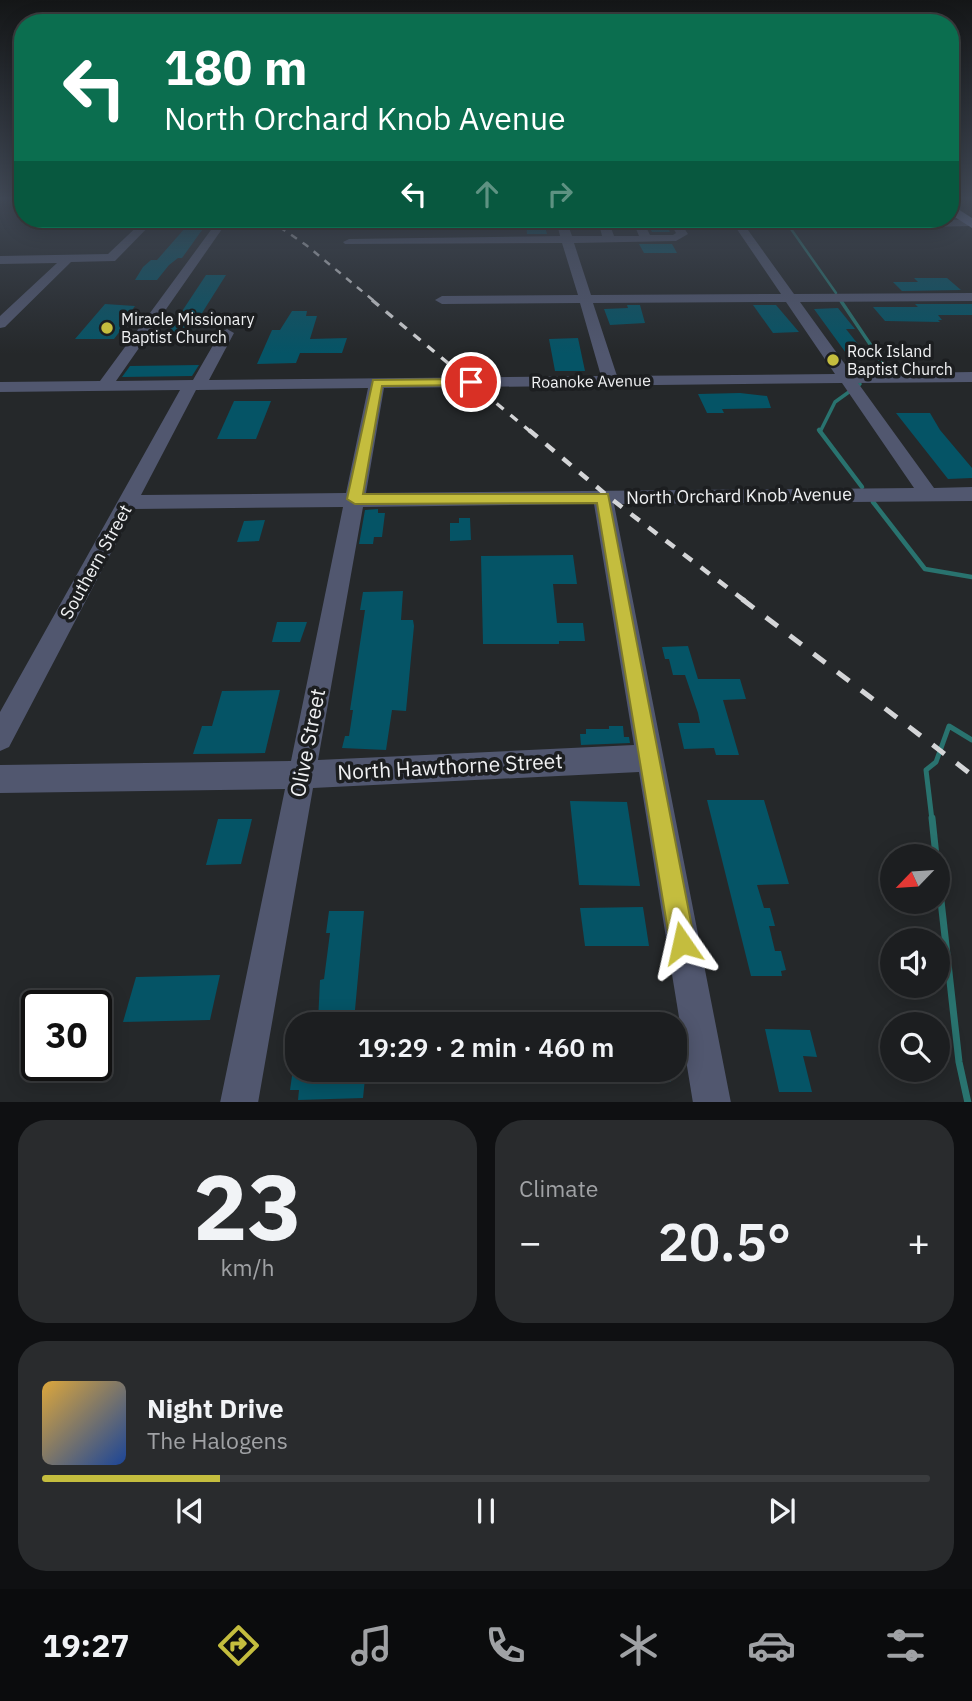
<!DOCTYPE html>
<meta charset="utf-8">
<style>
body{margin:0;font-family:"IBM Plex Sans",sans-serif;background:#292b2d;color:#f1f3f6;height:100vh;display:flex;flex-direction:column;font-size:26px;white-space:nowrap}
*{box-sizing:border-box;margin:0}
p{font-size:23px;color:#a0a2a5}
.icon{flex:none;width:38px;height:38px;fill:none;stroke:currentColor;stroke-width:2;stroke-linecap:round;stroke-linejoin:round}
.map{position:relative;height:1102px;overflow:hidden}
.details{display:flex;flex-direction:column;gap:18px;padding:18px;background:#0f1012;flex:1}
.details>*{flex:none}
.top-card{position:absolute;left:14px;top:14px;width:945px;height:214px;border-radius:28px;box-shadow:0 4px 18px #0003,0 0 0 2px #3a3c3e;background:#0b6e4f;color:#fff;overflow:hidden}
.needle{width:46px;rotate:245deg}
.controls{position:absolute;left:880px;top:844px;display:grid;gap:14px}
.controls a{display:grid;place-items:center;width:70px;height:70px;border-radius:50%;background:#1c1e20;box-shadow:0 4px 18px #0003,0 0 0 2px #3a3c3e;font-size:35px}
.speed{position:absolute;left:21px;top:990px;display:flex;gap:14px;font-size:35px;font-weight:700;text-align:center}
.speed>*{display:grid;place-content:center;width:91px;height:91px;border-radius:50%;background:#1c1e20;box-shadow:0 4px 18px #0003,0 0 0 2px #3a3c3e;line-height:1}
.speed .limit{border:4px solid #111;border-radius:10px;background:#fff;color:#111}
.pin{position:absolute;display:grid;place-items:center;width:60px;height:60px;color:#fff;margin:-30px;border:4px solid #fff;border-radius:50%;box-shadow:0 2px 7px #0007}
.me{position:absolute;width:77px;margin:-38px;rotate:349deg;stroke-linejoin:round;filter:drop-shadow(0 0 5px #0008)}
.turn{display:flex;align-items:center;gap:24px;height:147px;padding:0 35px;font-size:32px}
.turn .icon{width:91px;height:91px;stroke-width:2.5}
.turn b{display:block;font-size:49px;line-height:60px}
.lanes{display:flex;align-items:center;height:66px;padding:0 35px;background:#0003;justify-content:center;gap:35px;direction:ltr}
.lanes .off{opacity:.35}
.big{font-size:52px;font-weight:600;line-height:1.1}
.details .widget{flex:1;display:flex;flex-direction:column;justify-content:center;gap:10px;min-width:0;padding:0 24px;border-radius:28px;background:#292b2d}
.details .dial{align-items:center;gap:0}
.dial b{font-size:91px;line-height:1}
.song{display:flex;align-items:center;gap:21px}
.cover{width:84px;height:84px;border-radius:10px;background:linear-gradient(135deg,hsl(40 70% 55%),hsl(220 70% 35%))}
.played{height:7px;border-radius:4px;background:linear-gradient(90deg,#c4bd3e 20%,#3a3c3e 20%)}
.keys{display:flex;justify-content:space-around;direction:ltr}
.heat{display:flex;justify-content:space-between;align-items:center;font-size:38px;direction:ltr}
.details .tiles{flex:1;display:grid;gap:18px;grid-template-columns:1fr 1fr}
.widget:last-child{grid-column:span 2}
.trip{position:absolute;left:285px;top:1012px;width:402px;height:70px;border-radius:28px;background:#1c1e20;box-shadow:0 4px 18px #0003,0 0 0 2px #3a3c3e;font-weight:600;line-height:70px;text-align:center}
.menu{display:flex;height:112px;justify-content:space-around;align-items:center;background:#0b0c0d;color:#a0a2a5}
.menu .icon{width:49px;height:49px}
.menu .current{color:#c4bd3e}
.menu b{font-size:32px;color:#f1f3f6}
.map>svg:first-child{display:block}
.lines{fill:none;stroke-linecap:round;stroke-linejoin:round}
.stream-far4{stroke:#29736f;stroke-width:2.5}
.stream-far3{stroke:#29736f;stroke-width:3.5}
.stream-far2{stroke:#29736f;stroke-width:4.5}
.stream-far1{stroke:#29736f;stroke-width:5}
.stream{stroke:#29736f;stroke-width:7}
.building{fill:#055466}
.minor{fill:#51576f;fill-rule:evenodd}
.major{fill:#7985b7;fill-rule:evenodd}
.rail-far3{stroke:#d4d5d7;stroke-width:2.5;stroke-dasharray:7 7;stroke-linecap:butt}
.rail-far2{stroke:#d4d5d7;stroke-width:3.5;stroke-dasharray:9 9;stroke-linecap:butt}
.rail-far1{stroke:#d4d5d7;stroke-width:4.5;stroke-dasharray:11 11;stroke-linecap:butt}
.rail{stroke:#d4d5d7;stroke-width:5;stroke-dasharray:15 15;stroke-linecap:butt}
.route{fill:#c4bd3e;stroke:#7f7b28;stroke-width:2}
.poi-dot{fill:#c4bd3e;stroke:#1c1e20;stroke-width:2.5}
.labels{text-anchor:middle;stroke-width:7;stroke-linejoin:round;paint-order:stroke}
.far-poi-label{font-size:16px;fill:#f0f1f3;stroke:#1c1e20;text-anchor:start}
.far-street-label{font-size:16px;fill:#f0f1f3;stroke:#1c1e20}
.street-label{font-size:18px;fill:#f0f1f3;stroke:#1c1e20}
.near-street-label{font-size:21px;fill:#f0f1f3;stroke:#1c1e20}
</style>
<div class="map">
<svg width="972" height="1103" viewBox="0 0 972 1103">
<rect width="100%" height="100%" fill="#25282a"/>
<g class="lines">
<!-- stream-far4 -->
<path class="stream-far4" d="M784,219L836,293"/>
<!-- stream-far3 -->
<g class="stream-far3">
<path d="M841,301L878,356L881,363L874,374"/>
<path d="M820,432L835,402L860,384"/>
</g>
<!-- stream-far2 -->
<g class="stream-far2">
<path d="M819,430L862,487"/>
<path d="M873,502L925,569L972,577"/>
</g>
<!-- stream-far1 -->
<path class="stream-far1" d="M932,820L926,770L936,762L949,726L972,740"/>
<!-- stream -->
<g class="stream">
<path d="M932,818L936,856"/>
<path d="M938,874L959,1062L968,1103"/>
</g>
</g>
<!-- building -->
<g class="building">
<path d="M193,219H210L182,258H178L169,265L157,280H135L143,267L151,260H157Z"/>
<path d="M526,219H543L547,234H527Z"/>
<path d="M645,219H662L670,232H652Z"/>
<path d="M639,244H672L677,253H644Z"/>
<path d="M206,275H226L185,340H163Z"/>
<path d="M914,278H947L961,290L902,291L893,282H918Z"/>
<path d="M105,304L135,306L120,326H124L114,339H75Z"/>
<path d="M915,304H972V315H938L942,320H938L940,322L885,321L873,307H918Z"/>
<path d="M627,305H640L645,323L610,325L604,309L628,308Z"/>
<path d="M753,305H776L799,332L773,333Z"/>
<path d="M838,308L855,329H846L865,353H846L814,309Z"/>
<path d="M292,311H307L306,316H317L310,339L347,338L342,353H300L296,363L257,364L272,330H280Z"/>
<path d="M578,338L585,371H555L549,339Z"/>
<path d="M199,365L192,376L122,377L130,366Z"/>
<path d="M740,393L767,396L771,408L722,409L724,413H707L698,394Z"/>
<path d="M234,401H271L256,439H217Z"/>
<path d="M896,413H930L940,430L972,468V478L948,479Z"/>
<path d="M378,509V513H385L382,537H374L373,544H359L365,510Z"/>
<path d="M459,518H470L471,540L450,541V523H459Z"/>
<path d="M265,520L259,541L237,542L244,521Z"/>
<path d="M573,555L577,584H553L557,623H583L585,641H559V644H483L481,556Z"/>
<path d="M403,591L401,620H413L414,626L406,711L392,710L386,750L342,748L345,736H349L353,710H350L365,610H360L363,592Z"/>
<path d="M277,622H307L300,642H272Z"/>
<path d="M688,646L698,679H740L746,699L723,700L739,755H716L714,748L684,749L678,723H700L698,713L685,675H673L669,659H665L662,647Z"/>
<path d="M280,690L265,753L193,754L202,726H212L222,691Z"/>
<path d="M609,726H623L624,737H629L630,743L581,745L580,734H586V729H609Z"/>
<path d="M707,800H764L789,884L757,885L764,908H770L775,926H769L775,951H781L786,970L781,971L782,976H751Z"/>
<path d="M570,801L627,802L640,886L579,885Z"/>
<path d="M218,819H252L241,864L206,865Z"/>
<path d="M643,907L649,946H585L580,908Z"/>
<path d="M329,911H364L354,1021L318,1022L320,980L324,979L330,933H326Z"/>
<path d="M220,975L210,1020L123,1022L136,977Z"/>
<path d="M765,1029L810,1030L817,1057L803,1056L812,1092H779Z"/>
<path d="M293,1069H366L363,1098L298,1100L299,1090H290Z"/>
<path d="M611,1069H668L671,1082L612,1083Z"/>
</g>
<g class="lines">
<!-- minor -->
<g class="minor">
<path d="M145,219H156L115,261L71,262L5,327L0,328V316L57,263L0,264V256L108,254Z"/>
<path d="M219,219H229L116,381L193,380L220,333L227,329L234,333L209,380L601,376L580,303L442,304L435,300L442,296L578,295L562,243L345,244L343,242L349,239L560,236L556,219H566L572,236H602L598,219H608L614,236H639L632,219H642L650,235H673L676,233L668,219H678L688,234L676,241L574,243L591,295L781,294L730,219H740L794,294L972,293V301L800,302L852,374L972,372V382L858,383L934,488L972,487V501L614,504L731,1103H693L639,772L313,788L258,1103H220L285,789L0,793V765L291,761L343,507L134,509L9,747L0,751V712L180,390L0,392V382L100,381ZM786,302L835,374L617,376L593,303ZM842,383L914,488L366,493L384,388ZM368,388L346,493L141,495L196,390ZM594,504L634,745L318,760L363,507Z"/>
<path d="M686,219H697V220L692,223Z"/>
<path d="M913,219L971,220L972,226L924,227Z"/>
</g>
<!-- major -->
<path class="major" d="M950,204L972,218V228L950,214Z"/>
<!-- rail-far3 -->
<path class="rail-far3" d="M268,219L306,245L374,301"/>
<!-- rail-far2 -->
<path class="rail-far2" d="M372,300L531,432"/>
<!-- rail-far1 -->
<path class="rail-far1" d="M529,430L610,498L745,601"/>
<!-- rail -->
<path class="rail" d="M742,599L972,775"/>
</g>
<!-- sky -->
<linearGradient id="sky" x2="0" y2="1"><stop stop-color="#141617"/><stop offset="0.56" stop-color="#404855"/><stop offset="1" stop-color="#404855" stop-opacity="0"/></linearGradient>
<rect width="972" height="354" fill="url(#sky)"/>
<!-- route -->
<path class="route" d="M471,379L477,382L475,385L382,386L363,494H608L695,943L691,952L682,956L673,952L670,943L597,503L355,504L347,499L373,380Z"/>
<!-- markers -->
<g class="poi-dot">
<circle cx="107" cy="328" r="7"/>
<circle cx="833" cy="360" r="7"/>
</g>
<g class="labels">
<!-- far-poi labels -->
<g class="far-poi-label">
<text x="121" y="325">Miracle Missionary<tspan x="121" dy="18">Baptist Church</tspan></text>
<text x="847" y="357">Rock Island<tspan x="847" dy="18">Baptist Church</tspan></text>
</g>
<!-- far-street labels -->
<g class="far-street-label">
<text transform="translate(591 381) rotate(-1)" y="6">Roanoke Avenue</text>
</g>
<!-- street labels -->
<g class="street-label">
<text transform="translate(739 496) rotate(-1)" y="6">North Orchard Knob Avenue</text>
<text transform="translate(96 562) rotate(-61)" y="6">Southern Street</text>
</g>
<!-- near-street labels -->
<g class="near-street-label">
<text transform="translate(308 743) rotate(-79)" y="7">Olive Street</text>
<text transform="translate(450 767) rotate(-3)" y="7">North Hawthorne Street</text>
</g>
</g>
</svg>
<div class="controls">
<a><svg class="needle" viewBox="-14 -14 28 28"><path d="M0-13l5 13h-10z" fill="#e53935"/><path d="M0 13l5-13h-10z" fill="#a0a2a5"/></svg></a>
<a><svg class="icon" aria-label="sound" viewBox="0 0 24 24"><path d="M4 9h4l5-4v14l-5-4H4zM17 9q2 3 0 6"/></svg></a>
<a><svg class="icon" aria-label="search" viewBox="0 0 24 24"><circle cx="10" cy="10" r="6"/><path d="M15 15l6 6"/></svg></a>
</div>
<div class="speed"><div class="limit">30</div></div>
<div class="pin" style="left:471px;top:382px;background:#d93025"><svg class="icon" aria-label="arrive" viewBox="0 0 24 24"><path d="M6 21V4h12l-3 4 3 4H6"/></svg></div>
<svg class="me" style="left:682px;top:943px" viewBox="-20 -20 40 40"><path d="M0-17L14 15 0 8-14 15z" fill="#c4bd3e" stroke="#fff" stroke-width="4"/></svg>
<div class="trip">19:29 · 2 min · 460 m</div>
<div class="top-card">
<div class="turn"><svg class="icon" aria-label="left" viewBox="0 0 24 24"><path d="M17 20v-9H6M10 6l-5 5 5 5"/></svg><div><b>180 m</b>North Orchard Knob Avenue</div></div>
<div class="lanes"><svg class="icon" aria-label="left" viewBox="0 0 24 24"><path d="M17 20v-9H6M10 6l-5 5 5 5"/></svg><svg class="icon off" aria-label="ahead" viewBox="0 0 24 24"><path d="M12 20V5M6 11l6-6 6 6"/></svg><svg class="icon off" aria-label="right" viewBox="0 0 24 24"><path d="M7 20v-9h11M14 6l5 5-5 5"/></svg></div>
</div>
</div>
<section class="details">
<div class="tiles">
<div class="widget dial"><b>23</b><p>km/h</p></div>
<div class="widget"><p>Climate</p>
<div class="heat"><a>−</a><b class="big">20.5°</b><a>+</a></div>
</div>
<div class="widget">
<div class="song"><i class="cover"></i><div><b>Night Drive</b><p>The Halogens</p></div></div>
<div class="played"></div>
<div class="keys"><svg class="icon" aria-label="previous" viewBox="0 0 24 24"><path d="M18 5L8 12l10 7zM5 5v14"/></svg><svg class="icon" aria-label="pause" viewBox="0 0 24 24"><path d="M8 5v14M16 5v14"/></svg><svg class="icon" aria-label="next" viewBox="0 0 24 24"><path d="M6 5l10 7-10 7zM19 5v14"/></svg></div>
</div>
</div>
</section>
<nav class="menu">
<b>19:27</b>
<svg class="icon current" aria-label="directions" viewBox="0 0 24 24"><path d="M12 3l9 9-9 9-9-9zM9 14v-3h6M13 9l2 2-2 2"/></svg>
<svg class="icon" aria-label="music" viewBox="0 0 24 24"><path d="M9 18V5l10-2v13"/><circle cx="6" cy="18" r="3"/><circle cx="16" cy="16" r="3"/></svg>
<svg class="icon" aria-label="phone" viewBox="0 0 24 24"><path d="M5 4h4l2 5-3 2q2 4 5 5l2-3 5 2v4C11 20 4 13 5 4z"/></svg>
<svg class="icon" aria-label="climate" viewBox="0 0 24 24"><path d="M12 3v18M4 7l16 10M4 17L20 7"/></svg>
<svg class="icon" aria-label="car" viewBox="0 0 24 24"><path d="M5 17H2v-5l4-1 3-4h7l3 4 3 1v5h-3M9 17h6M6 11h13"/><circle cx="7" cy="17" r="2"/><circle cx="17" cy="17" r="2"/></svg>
<svg class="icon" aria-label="filters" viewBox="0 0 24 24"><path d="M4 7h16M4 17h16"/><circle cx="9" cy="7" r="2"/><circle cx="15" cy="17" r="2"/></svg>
</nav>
